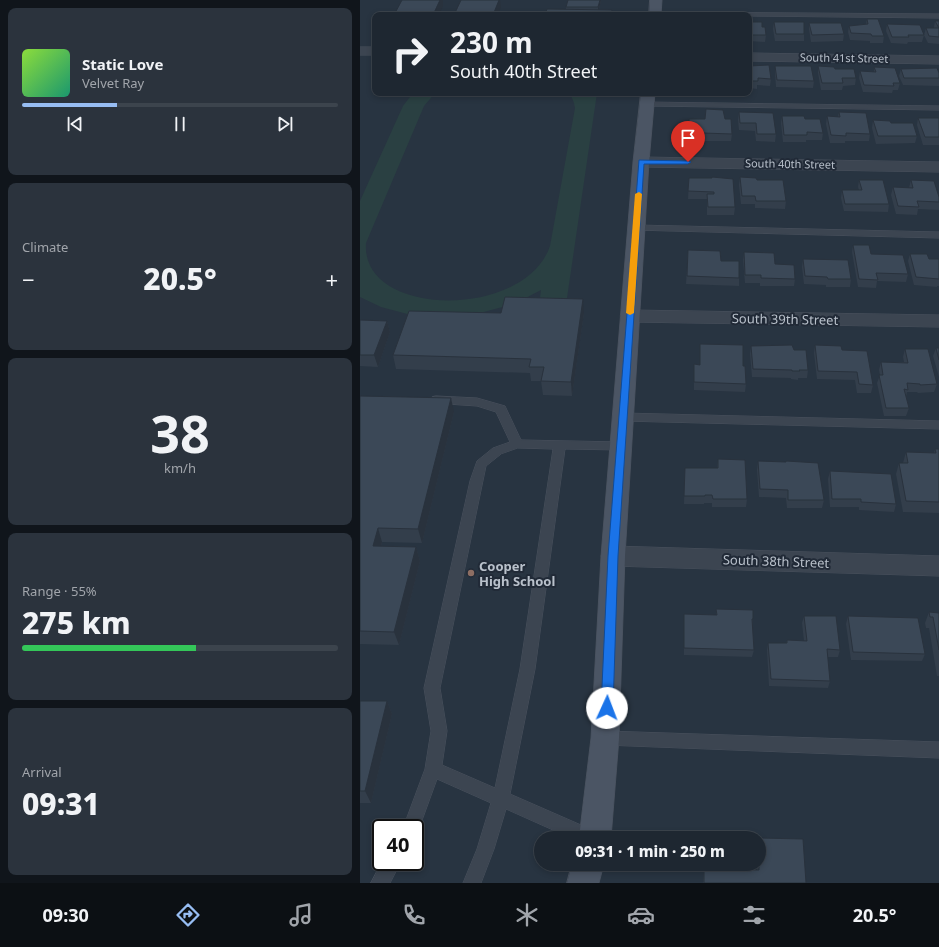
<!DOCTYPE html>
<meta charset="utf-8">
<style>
body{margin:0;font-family:"Noto Sans",sans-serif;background:#2b333d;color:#f1f3f6;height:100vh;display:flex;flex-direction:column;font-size:15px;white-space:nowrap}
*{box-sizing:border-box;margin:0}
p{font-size:13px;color:#a1a5ab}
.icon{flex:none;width:22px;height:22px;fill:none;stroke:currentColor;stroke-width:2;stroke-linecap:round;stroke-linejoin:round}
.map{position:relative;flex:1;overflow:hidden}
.sheet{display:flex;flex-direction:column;gap:8px;padding:8px;background:#10151b;width:360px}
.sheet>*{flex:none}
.top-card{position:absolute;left:12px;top:12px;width:380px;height:84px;border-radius:8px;box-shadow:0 2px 6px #0003,0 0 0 1px #3c444d;background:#1e2731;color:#f1f3f6;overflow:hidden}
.speed{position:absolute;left:12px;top:819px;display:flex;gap:8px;font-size:20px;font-weight:700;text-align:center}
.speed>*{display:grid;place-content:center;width:52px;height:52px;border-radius:50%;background:#1e2731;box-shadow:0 2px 6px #0003,0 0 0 1px #3c444d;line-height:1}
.speed .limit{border:2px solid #111;border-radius:6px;background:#fff;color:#111}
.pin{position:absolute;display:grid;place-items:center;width:34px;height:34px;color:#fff;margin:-41px -17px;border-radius:50% 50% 50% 0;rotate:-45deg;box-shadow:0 0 4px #0007}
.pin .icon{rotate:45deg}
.me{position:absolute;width:44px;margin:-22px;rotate:2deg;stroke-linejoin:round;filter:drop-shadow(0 0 3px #0008)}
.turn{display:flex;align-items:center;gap:14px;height:84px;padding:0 12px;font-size:18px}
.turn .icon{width:52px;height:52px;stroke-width:2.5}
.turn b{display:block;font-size:28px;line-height:34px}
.big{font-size:30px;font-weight:800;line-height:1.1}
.sheet .widget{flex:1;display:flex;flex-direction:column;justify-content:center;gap:6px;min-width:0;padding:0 14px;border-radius:8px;background:#2b333d}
.sheet .dial{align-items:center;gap:0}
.dial b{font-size:52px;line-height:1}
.song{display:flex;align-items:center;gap:12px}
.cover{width:48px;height:48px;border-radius:6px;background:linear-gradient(135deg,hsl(90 70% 55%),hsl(160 70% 35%))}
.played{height:4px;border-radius:2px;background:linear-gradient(90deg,#97bdf3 30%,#3c444d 30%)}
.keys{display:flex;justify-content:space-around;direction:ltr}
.heat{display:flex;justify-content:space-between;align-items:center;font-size:22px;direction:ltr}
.charge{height:6px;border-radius:3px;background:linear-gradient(90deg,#34c759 55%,#3c444d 0)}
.trip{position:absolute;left:174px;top:831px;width:232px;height:40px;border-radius:20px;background:#1e2731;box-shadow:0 2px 6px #0003,0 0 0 1px #3c444d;font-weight:800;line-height:40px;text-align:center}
.menu{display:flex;height:64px;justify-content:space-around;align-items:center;background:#0c1014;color:#a1a5ab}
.menu .icon{width:28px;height:28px}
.menu .active{color:#97bdf3}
.menu b{font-size:18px;color:#f1f3f6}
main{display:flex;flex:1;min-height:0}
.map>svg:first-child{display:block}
.green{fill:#2a4042}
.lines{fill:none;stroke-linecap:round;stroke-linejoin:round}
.lane-casing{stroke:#49515d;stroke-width:1}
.street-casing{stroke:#49515d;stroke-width:1}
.secondary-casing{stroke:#49515d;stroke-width:1}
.lane{fill:#3c4551;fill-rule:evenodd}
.street{fill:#3c4551;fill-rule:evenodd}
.secondary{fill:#4b5564;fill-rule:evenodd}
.wall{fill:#333e4b}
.shaded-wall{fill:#29323d}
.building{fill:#3b4857;stroke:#29323d}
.route{fill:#1a73e8;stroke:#114b97}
.slow{fill:#f59e0b}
.education-dot{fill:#8d6e63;stroke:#212a37;stroke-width:1.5}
.labels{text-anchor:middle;stroke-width:4;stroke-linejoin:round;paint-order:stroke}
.far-street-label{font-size:11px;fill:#b9c1cb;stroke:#212a37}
.street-label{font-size:13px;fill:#b9c1cb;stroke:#212a37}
.poi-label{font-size:13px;font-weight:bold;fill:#b9c1cb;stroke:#212a37;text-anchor:start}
</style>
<main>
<section class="sheet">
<div class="widget">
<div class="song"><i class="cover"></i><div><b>Static Love</b><p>Velvet Ray</p></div></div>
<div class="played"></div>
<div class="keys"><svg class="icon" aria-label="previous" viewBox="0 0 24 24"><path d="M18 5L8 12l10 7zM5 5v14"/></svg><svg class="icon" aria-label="pause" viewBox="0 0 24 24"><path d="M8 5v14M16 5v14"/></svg><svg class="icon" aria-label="next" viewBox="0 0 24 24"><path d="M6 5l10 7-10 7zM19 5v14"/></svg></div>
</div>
<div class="widget"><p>Climate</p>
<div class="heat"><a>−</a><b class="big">20.5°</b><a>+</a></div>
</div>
<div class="widget dial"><b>38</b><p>km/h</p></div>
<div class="widget"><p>Range · 55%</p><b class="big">275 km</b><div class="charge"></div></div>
<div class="widget"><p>Arrival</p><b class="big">09:31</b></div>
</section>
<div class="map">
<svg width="579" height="883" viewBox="0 0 579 883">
<rect width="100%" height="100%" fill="#283441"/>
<!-- green -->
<path class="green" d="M53,93H75L64,106L6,243C0,318 165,320 190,246L215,108L214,103L210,93H237L207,298H180L181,290L154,304L116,314L55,316L21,307L0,297V201L43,106Z"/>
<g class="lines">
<defs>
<g id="lane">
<path d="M295,12L579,14V18L292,15L293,13Z"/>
<path d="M283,102L579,106V110L286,106L282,104Z"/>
<path d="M276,225L579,232V238L273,230L271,228Z"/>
<path d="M76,396L117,398L145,406L161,440L261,442L265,443L267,446L265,449L261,450L205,449L175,669L150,794L237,832L239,838H211L146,809L134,849L121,883H103L117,849L131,803L77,779L57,834L55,835V828H43L65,769L71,731L64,688L110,481L117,461L133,448L150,442L136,412L117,406L72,403L70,400L72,397ZM158,448L193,449L160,669L135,788L82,765L87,731L80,688L126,466L141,454Z"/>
<path d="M263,413L579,421V429L263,421L259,420L257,417L259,414Z"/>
<path d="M245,731L579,742V758L245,745L239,743L237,738L239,733Z"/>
<path d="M22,862H41L30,883H11Z"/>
</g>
<g id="street">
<rect x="0" y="47" width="15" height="8"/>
<path d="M389,53L579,56V64L389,61Z"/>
<path d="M281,157L579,162V172L281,167L275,165L273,162L275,159Z"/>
<path d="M270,310L579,315V327L270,322L263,320L260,316L263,312Z"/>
<path d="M253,546L579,556V576L253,566L244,563L241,556L244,549Z"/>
</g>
<g id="secondary">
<path d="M290,0H302L301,15H289Z"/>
<path d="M281,93H295L289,162L265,556L259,738L251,838H219L231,738L241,556L273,162Z"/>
<path d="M212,864H244L239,883H207Z"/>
</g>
</defs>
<!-- lane casing -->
<use href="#lane" class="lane-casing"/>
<!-- street casing -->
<use href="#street" class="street-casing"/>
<!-- secondary casing -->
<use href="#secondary" class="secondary-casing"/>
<!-- lane -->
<use href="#lane" class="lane"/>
<!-- street -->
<use href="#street" class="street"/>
<!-- secondary -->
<use href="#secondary" class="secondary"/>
</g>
<!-- wall -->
<g class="wall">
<path d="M208,0H241L239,10H252V15H185L206,10V7Z"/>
<path d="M507,19L524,36L523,43H510V41L490,40L488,32L489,26L506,24Z"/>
<path d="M575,21H579V44L568,43L564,35L566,28H574V27Z"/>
<path d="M389,22L402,27L406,35L405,42L389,41Z"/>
<path d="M414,22L444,34V41H415L413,29Z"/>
<path d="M449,23L484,34L483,41L451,42L449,29Z"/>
<path d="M527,24L564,35L562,42H548L547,44L531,43L526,31Z"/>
<path d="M389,66L411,79L410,86L397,85V89L389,88Z"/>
<path d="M415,66L454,81L453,88L416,87L415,73Z"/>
<path d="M458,66L475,69L496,78L495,85L483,86L482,90H461L458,73Z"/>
<path d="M514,67L540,83L538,90H533L532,93L503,92L499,78L500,71L514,72Z"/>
<path d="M541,69L579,73V86L543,85L539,76Z"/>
<path d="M379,112L416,134L415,142L396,141L395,131L379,130L378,120Z"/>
<path d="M479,112L510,134L509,141H485V143H470L466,124L467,116L478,117Z"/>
<path d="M422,116L445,119L463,133L462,140H446V142H423L421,123Z"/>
<path d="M558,118H579V145H563L557,125Z"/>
<path d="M329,119H365L372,134L371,141H342V139L329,138Z"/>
<path d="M513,120L531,123L557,136L555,143L516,144L512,128Z"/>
<path d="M380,177L397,180L426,201L425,209L395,208V204H381L379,185Z"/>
<path d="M329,178H352L375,207L374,215H347V199H328Z"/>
<path d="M499,180L529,204L528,212L484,211L481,198L482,190H499L498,187Z"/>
<path d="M551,180L579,197V210L558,209L557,215L536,214L531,195L533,187L549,188Z"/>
<path d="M493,245L548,274L546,282L517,281L516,288L498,287L492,252Z"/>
<path d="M328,250L361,261L379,278V286L326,284Z"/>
<path d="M384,252L415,264L435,279L434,286H400V283H385L383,260Z"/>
<path d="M550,254L569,259H579V286H577V287L554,285L548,261Z"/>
<path d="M443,259L491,279L490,287H466V285L444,284L442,267Z"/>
<path d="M141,313H224L212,396L183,395L181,381H171L170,373L36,369L33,355Z"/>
<path d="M0,320L27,321L30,332L18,367L0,366Z"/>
<path d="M340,344L386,384L385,392L334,390V364L340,365Z"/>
<path d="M455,345L482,350L513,385L511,393H497L495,380L457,379L454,353Z"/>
<path d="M391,346L434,350L448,370L447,378H438V380L431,379V378L392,377L390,354Z"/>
<path d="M576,348H579V377L573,356Z"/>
<path d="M545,349L577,384L574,392L558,393L557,392H547L546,397L549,408L546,416H524L517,383L520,375L519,370L521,362H544L543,357Z"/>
<path d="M0,396L94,412L62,543L22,542L21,546L56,547L60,561L39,645L0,644Z"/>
<path d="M575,449H579V513L543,512L536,474L539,463H543L546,452L574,453Z"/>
<path d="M358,459L387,499L386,507H352V503H344V504H324L325,468H357Z"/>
<path d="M398,461L426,462V461L464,500L462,508H427L426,498L399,497L397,470Z"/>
<path d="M470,471L536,504L534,512L499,510V507H470L468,479Z"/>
<path d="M356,609L393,619L392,626L394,650L392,657L324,655V614L356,615Z"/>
<path d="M569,612L579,613V676H577L569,628H566L565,623Z"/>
<path d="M444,616L480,650L478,657H467L470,681L468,688L409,686L407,650L408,643H426L427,640L444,641L442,623Z"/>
<path d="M488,616L565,654L562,661L491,660L486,624Z"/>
<path d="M0,701H27L32,714L11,803H0Z"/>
<path d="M397,864H399L446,883H343L344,869L397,870Z"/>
</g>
<!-- shaded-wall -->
<g class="shaded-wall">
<path d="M80,0H83V6L79,15H73Z"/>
<path d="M139,0H140L141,7L138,15H133Z"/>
<path d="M240,0H241L238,14V7Z"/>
<path d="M223,299L224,313L212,396L211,382Z"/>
<path d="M27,321L30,332L18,367L14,355Z"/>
<path d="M91,398L94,412L62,543L58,529Z"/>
<path d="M18,528L22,542L17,560L13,546Z"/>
<path d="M56,547L60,561L39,645L34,632Z"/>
<path d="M27,701L32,714L11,803L5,791Z"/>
</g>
<!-- building -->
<g class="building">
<path d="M42,0H80L73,15H34Z"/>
<path d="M101,0H139L133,15H94Z"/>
<path d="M208,0H240L238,7H206Z"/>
<path d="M187,9L252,10L251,15H185Z"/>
<path d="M507,19H518L524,36H512L511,34L491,33L489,26L508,24Z"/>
<path d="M575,21H579V28Z"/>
<path d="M389,22H402V27H405L406,35H389Z"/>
<path d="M414,22H444V34H416Z"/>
<path d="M449,23H481L484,34L452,35Z"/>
<path d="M527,24L560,25L564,35H548L549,37H532Z"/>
<path d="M566,28H579V37L569,36Z"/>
<path d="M409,65L411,79L398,78V81H389V66Z"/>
<path d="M415,66H451L454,81L417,80Z"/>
<path d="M458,66L474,67L475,69H494L496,78H482L483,83H462Z"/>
<path d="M514,67L535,68L540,83H533L534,86L504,85L500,71L516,72Z"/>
<path d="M577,68L579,73V78H544L541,69Z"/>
<path d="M346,109L363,110L365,119H371L372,134L343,133V131H329V119H345Z"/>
<path d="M379,112L413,113L416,134H397L396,123H380Z"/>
<path d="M479,112L506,113L510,134L486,133V136L471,135L467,116L480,117Z"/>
<path d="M422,116H444L445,119H460L463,133L447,132V135H424Z"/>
<path d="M558,118H579V137H565Z"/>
<path d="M513,120L530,121L531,123H553L557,136H518Z"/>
<path d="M352,177L373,179L375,207H348L347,194H354V192L328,191L329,178H352Z"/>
<path d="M380,177L396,178L397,180H423L426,201H396L395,196H382Z"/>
<path d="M499,180H523L529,204H485L482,190H502Z"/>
<path d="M551,180L574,181L579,197V202L557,201L559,207L538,206L533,187L553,188Z"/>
<path d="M493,245H509L511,254L543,255L548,274L516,273L518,280L499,279Z"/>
<path d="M328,250L360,251L361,261H379V278L327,276Z"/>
<path d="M384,252L414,253L415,264L434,265L435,279L401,278V275H385Z"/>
<path d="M550,254H567L569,259H579V279L556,277Z"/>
<path d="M443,259L488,260L491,279H468L467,277L445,276Z"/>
<path d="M145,297L223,299L211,382L181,381L184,367H169L171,359L33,355L49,311L141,313Z"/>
<path d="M0,320L27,321L14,355H0Z"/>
<path d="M340,344L383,345V366H385L386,384L334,382V364L340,365Z"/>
<path d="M432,345L434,350H446L448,370H439L440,371H432V370L393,369L391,346Z"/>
<path d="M455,345L481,346L482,350L507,351L513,385L499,384L497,372L458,371Z"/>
<path d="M576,348H579V360Z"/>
<path d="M545,349H568L577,384L560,385V384L547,383L548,390L544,389L549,408H526L519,375H523L521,362L548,363Z"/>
<path d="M0,396L91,398L58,529L18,528L13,546L56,547L34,632L0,631Z"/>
<path d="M575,449H579V502L546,501L539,463H548L546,452L576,453Z"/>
<path d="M358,459L385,460L387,499H353L352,495H345V496H324L325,468H358Z"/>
<path d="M398,461L426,462V461L458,463L464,500H428V490L400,489Z"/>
<path d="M470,471L531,474L536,504L501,502V499H472Z"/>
<path d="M356,609L393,610V619H392L394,650L324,648V614L357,615Z"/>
<path d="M569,612L579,613V650L573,617H570Z"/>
<path d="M444,616H476L480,650L467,649L470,681L411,679L408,643H427V640L447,641Z"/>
<path d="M488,616L558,618L565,654L493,652Z"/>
<path d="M0,701H27L5,791H0Z"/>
<path d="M399,838L443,839L446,883H344V869L399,870Z"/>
</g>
<!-- route -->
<path class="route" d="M279,160L328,161L331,162L328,164H284L258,556L253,708L251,711L247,713L243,711L241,708L248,556Z"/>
<!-- slow -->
<path class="slow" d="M279,192L282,194L274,313L270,315L266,313L275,194Z"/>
<!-- markers -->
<circle class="education-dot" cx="111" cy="573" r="4"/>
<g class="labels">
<!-- far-street labels -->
<g class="far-street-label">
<text transform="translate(484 58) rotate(1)" y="4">South 41st Street</text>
<text transform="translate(430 164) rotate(1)" y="4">South 40th Street</text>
</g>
<!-- street labels -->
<g class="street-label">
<text transform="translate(425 319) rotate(1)" y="5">South 39th Street</text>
<text transform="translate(416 561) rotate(2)" y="5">South 38th Street</text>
</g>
<!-- poi labels -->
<g class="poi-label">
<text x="119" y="571">Cooper<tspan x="119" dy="15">High School</tspan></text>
</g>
</g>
</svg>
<div class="speed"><div class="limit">40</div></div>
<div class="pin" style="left:328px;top:162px;background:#d93025"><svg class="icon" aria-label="arrive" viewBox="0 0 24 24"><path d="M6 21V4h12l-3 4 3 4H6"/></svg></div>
<svg class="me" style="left:247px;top:708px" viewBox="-20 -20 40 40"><circle r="19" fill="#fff"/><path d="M0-13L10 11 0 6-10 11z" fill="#1a73e8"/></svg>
<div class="trip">09:31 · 1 min · 250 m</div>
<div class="top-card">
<div class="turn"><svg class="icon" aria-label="right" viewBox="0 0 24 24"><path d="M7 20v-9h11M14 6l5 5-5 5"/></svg><div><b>230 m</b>South 40th Street</div></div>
</div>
</div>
</main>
<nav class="menu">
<b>09:30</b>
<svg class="icon active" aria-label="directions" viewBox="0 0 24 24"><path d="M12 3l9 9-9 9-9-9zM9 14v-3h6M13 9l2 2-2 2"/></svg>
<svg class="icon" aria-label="music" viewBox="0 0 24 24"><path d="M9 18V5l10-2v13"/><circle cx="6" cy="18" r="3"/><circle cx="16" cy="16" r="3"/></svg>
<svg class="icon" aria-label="phone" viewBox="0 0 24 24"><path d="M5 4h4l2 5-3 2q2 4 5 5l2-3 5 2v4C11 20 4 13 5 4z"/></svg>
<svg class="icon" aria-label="climate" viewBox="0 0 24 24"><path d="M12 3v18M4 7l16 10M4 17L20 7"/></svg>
<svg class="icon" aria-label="car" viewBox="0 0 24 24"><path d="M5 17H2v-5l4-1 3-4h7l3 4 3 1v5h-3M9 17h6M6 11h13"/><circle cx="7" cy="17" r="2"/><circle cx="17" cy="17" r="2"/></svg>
<svg class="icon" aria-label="filters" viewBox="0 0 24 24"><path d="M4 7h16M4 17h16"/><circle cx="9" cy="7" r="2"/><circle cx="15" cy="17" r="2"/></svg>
<b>20.5°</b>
</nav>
